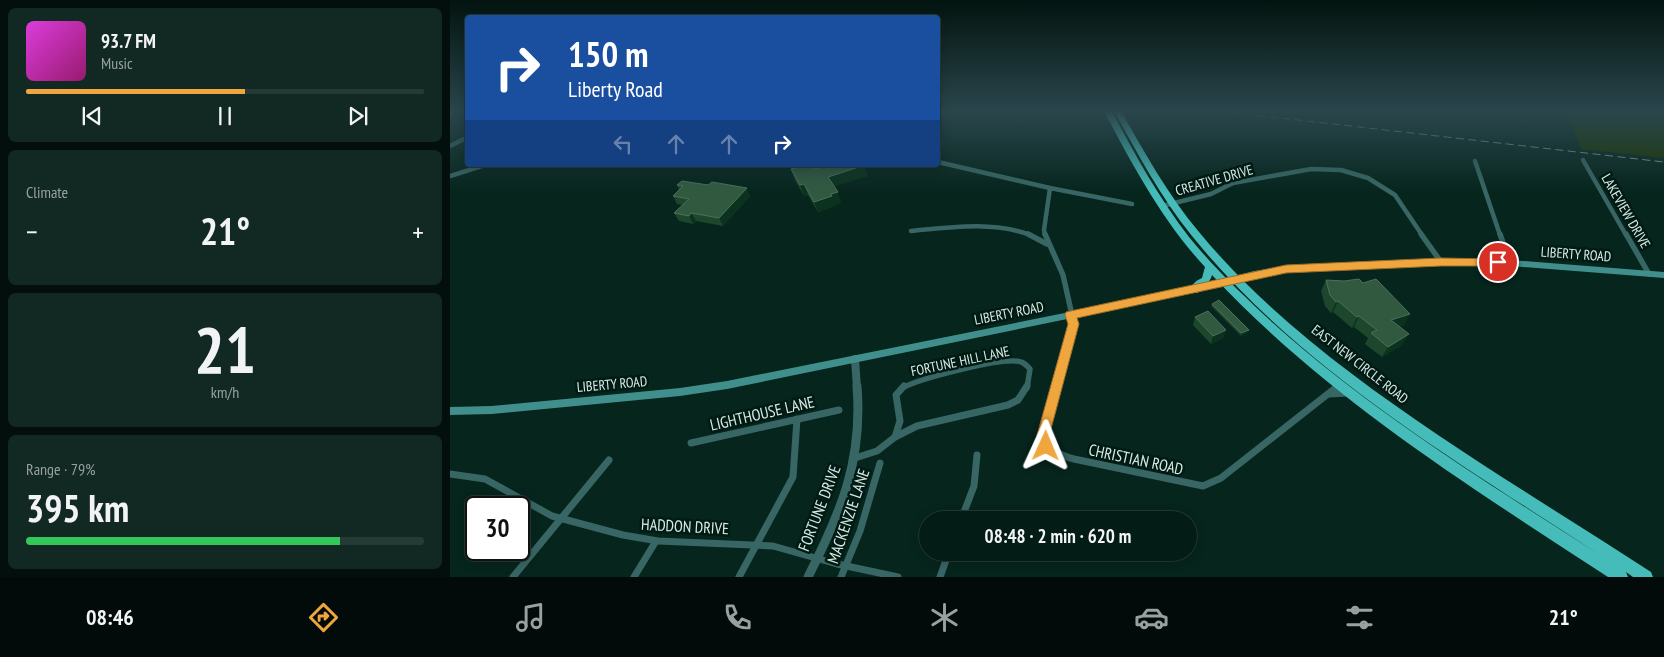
<!DOCTYPE html>
<meta charset="utf-8">
<style>
body{margin:0;font-family:"PT Sans Narrow",sans-serif;background:#122923;color:#f1f3f6;height:100vh;display:flex;flex-direction:column;font-size:19px;white-space:nowrap}
*{box-sizing:border-box;margin:0}
p{font-size:16px;color:#97a1a1}
.icon{flex:none;width:28px;height:28px;fill:none;stroke:currentColor;stroke-width:2;stroke-linecap:round;stroke-linejoin:round}
.map{position:relative;flex:1;overflow:hidden}
.side{display:flex;flex-direction:column;gap:8px;padding:8px;background:#020f0c;width:450px}
.side>*{flex:none}
.banner{position:absolute;left:15px;top:15px;width:475px;height:152px;border-radius:5px;box-shadow:0 2px 12px #0003,0 0 0 1px #253a35;background:#1a4fa0;color:#fff;overflow:hidden}
.speed{position:absolute;left:15px;top:496px;display:flex;gap:10px;font-size:25px;font-weight:700;text-align:center}
.speed>*{display:grid;place-content:center;width:65px;height:65px;border-radius:50%;background:#041c16;box-shadow:0 2px 12px #0003,0 0 0 1px #253a35;line-height:1}
.speed .limit{border:2px solid #111;border-radius:8px;background:#fff;color:#111}
.pin{position:absolute;display:grid;place-items:center;width:42px;height:42px;color:#fff;margin:-21px;border:2px solid #fff;border-radius:50%;box-shadow:0 1px 5px #0007}
.me{position:absolute;width:55px;margin:-28px;rotate:1deg;stroke-linejoin:round;filter:drop-shadow(0 0 4px #0008)}
.turn{display:flex;align-items:center;gap:18px;height:105px;padding:0 20px;font-size:22px}
.turn .icon{width:65px;height:65px;stroke-width:2.5}
.turn b{display:block;font-size:35px;line-height:42px}
.lanes{display:flex;align-items:center;height:48px;padding:0 20px;background:#0003;justify-content:center;gap:25px;direction:ltr}
.lanes .off{opacity:.35}
.big{font-size:38px;font-weight:700;line-height:1.1}
.side .widget{flex:1;display:flex;flex-direction:column;justify-content:center;gap:8px;min-width:0;padding:0 18px;border-radius:8px;background:#122923}
.side .dial{align-items:center;gap:0}
.dial b{font-size:65px;line-height:1}
.song{display:flex;align-items:center;gap:15px}
.cover{width:60px;height:60px;border-radius:8px;background:linear-gradient(135deg,hsl(300 70% 55%),hsl(320 70% 35%))}
.played{height:5px;border-radius:2px;background:linear-gradient(90deg,#f0a63e 55%,#253a35 55%)}
.keys{display:flex;justify-content:space-around;direction:ltr}
.heat{display:flex;justify-content:space-between;align-items:center;font-size:28px;direction:ltr}
.charge{height:8px;border-radius:4px;background:linear-gradient(90deg,#34c759 79%,#253a35 0)}
.trip{position:absolute;left:469px;top:511px;width:278px;height:50px;border-radius:25px;background:#041c16;box-shadow:0 2px 12px #0003,0 0 0 1px #253a35;font-weight:700;line-height:50px;text-align:center}
.tabs{display:flex;height:80px;justify-content:space-around;align-items:center;background:#020b09;color:#97a1a1}
.tabs .icon{width:35px;height:35px}
.tabs .selected{color:#f0a63e}
.tabs b{font-size:22px;color:#f1f3f6}
main{display:flex;flex:1;min-height:0}
.map>svg:first-child{display:block}
.green{fill:#1c3500}
.lines{fill:none;stroke-linecap:round;stroke-linejoin:round}
.minor-far2{stroke:#386664;stroke-width:4.5}
.minor-far1{stroke:#386664;stroke-width:5.5}
.minor{stroke:#386664;stroke-width:7}
.tertiary-far1{stroke:#386664;stroke-width:8}
.tertiary{stroke:#386664;stroke-width:9}
.secondary{fill:#408f8c;fill-rule:evenodd}
.trunk{fill:#45bcb9;fill-rule:evenodd}
.rail{stroke:#89a099;stroke-width:1;stroke-dasharray:8 4.5;stroke-linecap:butt}
.wall{fill:#1d472d}
.shaded-wall{fill:#0b321e}
.building{fill:#315940;stroke:#4c705a}
.route{fill:#f0a63e;stroke:#9c6c28}
.labels{text-anchor:middle;stroke-width:5;stroke-linejoin:round;paint-order:stroke}
.street-label{font-size:14px;fill:#d9eae4;stroke:#001b14}
.near-street-label{font-size:16px;fill:#d9eae4;stroke:#001b14}
</style>
<main>
<section class="side">
<div class="widget">
<div class="song"><i class="cover"></i><div><b>93.7 FM</b><p>Music</p></div></div>
<div class="played"></div>
<div class="keys"><svg class="icon" aria-label="previous" viewBox="0 0 24 24"><path d="M18 5L8 12l10 7zM5 5v14"/></svg><svg class="icon" aria-label="pause" viewBox="0 0 24 24"><path d="M8 5v14M16 5v14"/></svg><svg class="icon" aria-label="next" viewBox="0 0 24 24"><path d="M6 5l10 7-10 7zM19 5v14"/></svg></div>
</div>
<div class="widget"><p>Climate</p>
<div class="heat"><a>−</a><b class="big">21°</b><a>+</a></div>
</div>
<div class="widget dial"><b>21</b><p>km/h</p></div>
<div class="widget"><p>Range · 79%</p><b class="big">395 km</b><div class="charge"></div></div>
</section>
<div class="map">
<svg width="1214" height="577" viewBox="0 0 1214 577">
<rect width="100%" height="100%" fill="#06251d"/>
<!-- green -->
<path class="green" d="M1115,111H1214V158L1131,149Z"/>
<g class="lines">
<!-- minor-far2 -->
<g class="minor-far2">
<path d="M0,114L1,111"/>
<path d="M0,146L18,137"/>
<path d="M1133,160L1176,235"/>
<path d="M1025,161L1050,235"/>
<path d="M488,162L600,188L682,204"/>
<path d="M0,176L35,165"/>
<path d="M712,206L761,194L783,183L861,169L891,170L918,178L945,195L972,235"/>
<path d="M461,231C502,227 542,221 581,235"/>
<path d="M595,235L594,230L600,188"/>
</g>
<!-- minor-far1 -->
<g class="minor-far1">
<path d="M578,234L597,244"/>
<path d="M595,234L613,275L624,324L606,388"/>
<path d="M971,234L991,262"/>
<path d="M1050,234L1060,263"/>
<path d="M1176,234L1199,274"/>
<path d="M452,388C469,379 554,356 571,362C575,363 577,366 580,369L577,388"/>
<path d="M887,388L890,385"/>
</g>
<!-- minor -->
<g class="minor">
<path d="M454,386L446,395L450,421L445,437L467,426L558,405L568,400L577,386"/>
<path d="M607,386C598,419 578,448 624,459L753,486L771,478L888,386"/>
<path d="M879,394L899,393"/>
<path d="M241,443L389,410"/>
<path d="M405,458L427,451L445,437"/>
<path d="M0,474L35,479L102,516L173,535L208,541L323,546L387,564L448,577"/>
<path d="M511,520L524,486L527,455"/>
<path d="M63,577L159,460"/>
<path d="M184,577L206,541"/>
<path d="M289,577L343,477L347,419"/>
<path d="M391,577L410,531L430,463"/>
<path d="M490,577L499,552"/>
</g>
<!-- tertiary-far1 -->
<path class="tertiary-far1" d="M405,359L407,388"/>
<!-- tertiary -->
<path class="tertiary" d="M358,577C391,512 413,461 407,386"/>
<!-- secondary -->
<path class="secondary" d="M991,259L1060,260L1214,272V278L1060,266L991,265L836,272L804,277L744,293L277,389L230,396L42,414L0,415V407L42,406L230,388L277,381L744,287L804,271L836,266Z"/>
<!-- trunk -->
<path class="trunk" d="M654,111H662C685,155 709,198 739,237C764,268 794,296 823,323C923,413 1038,483 1150,555C1008,462 850,370 742,236C711,198 688,154 664,111H671C695,153 718,195 749,232C816,313 901,376 988,435C1058,482 1130,526 1201,572L1203,577H1183L1176,572L1178,577H1158C1019,486 877,398 762,275C760,284 752,285 748,293H740L739,290C743,284 745,281 752,278L755,267C713,222 683,166 654,111Z"/>
<!-- rail -->
<path class="rail" d="M770,111L1214,162"/>
</g>
<!-- wall -->
<g class="wall">
<path d="M341,165H362L364,169L415,165L417,176L384,186L391,203L385,205V206L368,212L358,195L354,196L345,180L341,169L343,168Z"/>
<path d="M227,185L300,196L273,226L246,221L243,224L229,221L224,213L233,205L227,204L223,196L229,190Z"/>
<path d="M876,280L954,325L949,326L952,345L932,357L915,344L918,338L904,327L902,328L883,312L881,313L875,306L871,291Z"/>
<path d="M762,304L799,330L798,332L791,336L761,306Z"/>
<path d="M745,317L776,330L773,338L761,344L743,325Z"/>
</g>
<!-- shaded-wall -->
<g class="shaded-wall">
<path d="M415,165L417,176L382,187L378,177Z"/>
<path d="M354,184L358,195L354,196L350,185Z"/>
<path d="M297,188L300,196L273,226L269,218Z"/>
<path d="M388,192L391,203L385,205V206L368,212L364,202Z"/>
<path d="M241,213L246,221L243,224L239,216Z"/>
<path d="M888,301L883,312L881,313L886,302Z"/>
<path d="M960,314L954,325L935,331L941,320Z"/>
<path d="M909,316L904,327L902,328L907,317Z"/>
<path d="M776,330L773,338L761,344L763,336Z"/>
<path d="M799,330L798,332L791,336V333Z"/>
<path d="M959,334L952,345L932,357L938,347Z"/>
</g>
<!-- building -->
<g class="building">
<path d="M344,165H362L364,169L376,166L377,168L386,165H415L378,177L388,192L381,194L382,196L364,202L354,184L350,185L341,169L345,168Z"/>
<path d="M232,181L258,185L262,182L297,188L269,218L241,213L239,216L224,213L239,199L223,196L233,186L227,185Z"/>
<path d="M909,279L913,283L926,279L960,314L941,320L959,334L938,347L921,333L927,330L909,316L907,317L888,301L886,302L880,295L876,280L894,281Z"/>
<path d="M769,300L799,330L791,333L762,304Z"/>
<path d="M758,311L776,330L763,336L745,317Z"/>
</g>
<!-- sky -->
<linearGradient id="sky" x2="0" y2="1"><stop stop-color="#031410"/><stop offset="0.58" stop-color="#2a464c"/><stop offset="1" stop-color="#2a464c" stop-opacity="0"/></linearGradient>
<rect width="1214" height="192" fill="url(#sky)"/>
<!-- route -->
<path class="route" d="M991,258L1048,259L1054,262L1048,266H991L836,273L627,318L629,324L601,429C600,437 604,444 601,451L596,452L591,451L587,435L618,324L615,315L616,312L836,265Z"/>
<g class="labels">
<!-- street labels -->
<g class="street-label">
<text transform="translate(764 180) rotate(-16)" y="5">CREATIVE DRIVE</text>
<text transform="translate(1176 211) rotate(60)" y="5">LAKEVIEW DRIVE</text>
<text transform="translate(1126 254) rotate(4)" y="5">LIBERTY ROAD</text>
<text transform="translate(559 313) rotate(-11)" y="5">LIBERTY ROAD</text>
<text transform="translate(510 361) rotate(-12)" y="5">FORTUNE HILL LANE</text>
<text transform="translate(910 364) rotate(38)" y="5">EAST NEW CIRCLE ROAD</text>
<text transform="translate(162 384) rotate(-5)" y="5">LIBERTY ROAD</text>
</g>
<!-- near-street labels -->
<g class="near-street-label">
<text transform="translate(312 413) rotate(-13)" y="6">LIGHTHOUSE LANE</text>
<text transform="translate(686 459) rotate(12)" y="6">CHRISTIAN ROAD</text>
<text transform="translate(369 508) rotate(-69)" y="6">FORTUNE DRIVE</text>
<text transform="translate(398 516) rotate(-71)" y="6">MACKENZIE LANE</text>
<text transform="translate(235 526) rotate(3)" y="6">HADDON DRIVE</text>
</g>
</g>
</svg>
<div class="speed"><div class="limit">30</div></div>
<div class="pin" style="left:1048px;top:262px;background:#d93025"><svg class="icon" aria-label="arrive" viewBox="0 0 24 24"><path d="M6 21V4h12l-3 4 3 4H6"/></svg></div>
<svg class="me" style="left:596px;top:446px" viewBox="-20 -20 40 40"><path d="M0-17L14 15 0 8-14 15z" fill="#f0a63e" stroke="#fff" stroke-width="4"/></svg>
<div class="trip">08:48 · 2 min · 620 m</div>
<div class="banner">
<div class="turn"><svg class="icon" aria-label="right" viewBox="0 0 24 24"><path d="M7 20v-9h11M14 6l5 5-5 5"/></svg><div><b>150 m</b>Liberty Road</div></div>
<div class="lanes"><svg class="icon off" aria-label="left" viewBox="0 0 24 24"><path d="M17 20v-9H6M10 6l-5 5 5 5"/></svg><svg class="icon off" aria-label="ahead" viewBox="0 0 24 24"><path d="M12 20V5M6 11l6-6 6 6"/></svg><svg class="icon off" aria-label="ahead" viewBox="0 0 24 24"><path d="M12 20V5M6 11l6-6 6 6"/></svg><svg class="icon" aria-label="right" viewBox="0 0 24 24"><path d="M7 20v-9h11M14 6l5 5-5 5"/></svg></div>
</div>
</div>
</main>
<nav class="tabs">
<b>08:46</b>
<svg class="icon selected" aria-label="directions" viewBox="0 0 24 24"><path d="M12 3l9 9-9 9-9-9zM9 14v-3h6M13 9l2 2-2 2"/></svg>
<svg class="icon" aria-label="music" viewBox="0 0 24 24"><path d="M9 18V5l10-2v13"/><circle cx="6" cy="18" r="3"/><circle cx="16" cy="16" r="3"/></svg>
<svg class="icon" aria-label="phone" viewBox="0 0 24 24"><path d="M5 4h4l2 5-3 2q2 4 5 5l2-3 5 2v4C11 20 4 13 5 4z"/></svg>
<svg class="icon" aria-label="climate" viewBox="0 0 24 24"><path d="M12 3v18M4 7l16 10M4 17L20 7"/></svg>
<svg class="icon" aria-label="car" viewBox="0 0 24 24"><path d="M5 17H2v-5l4-1 3-4h7l3 4 3 1v5h-3M9 17h6M6 11h13"/><circle cx="7" cy="17" r="2"/><circle cx="17" cy="17" r="2"/></svg>
<svg class="icon" aria-label="filters" viewBox="0 0 24 24"><path d="M4 7h16M4 17h16"/><circle cx="9" cy="7" r="2"/><circle cx="15" cy="17" r="2"/></svg>
<b>21°</b>
</nav>
